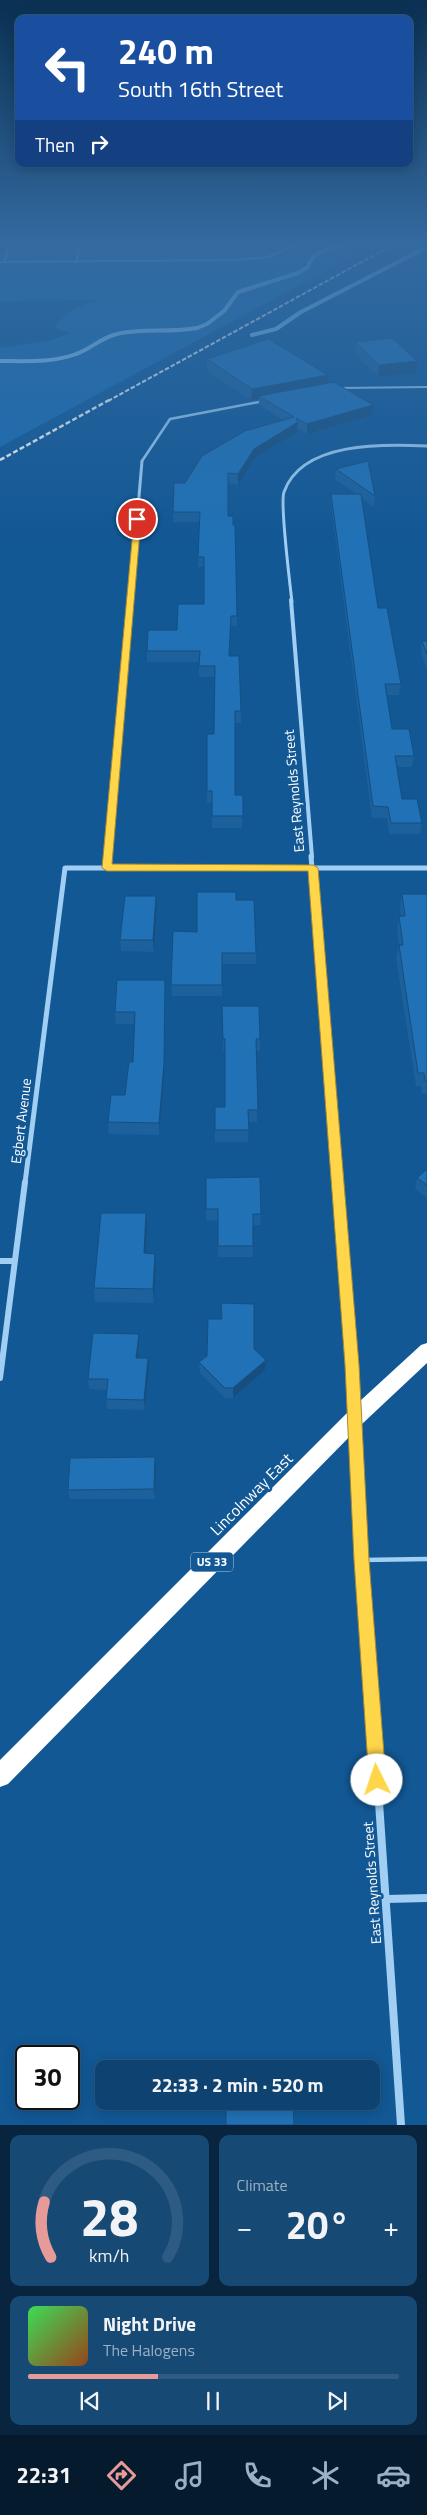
<!DOCTYPE html>
<meta charset="utf-8">
<style>
body{margin:0;font-family:"Titillium Web",sans-serif;background:#174975;color:#f1f3f6;height:100vh;display:flex;flex-direction:column;font-size:19px;white-space:nowrap}
*{box-sizing:border-box;margin:0}
p{font-size:16px;color:#9bb0c3}
.icon{flex:none;width:28px;height:28px;fill:none;stroke:currentColor;stroke-width:2;stroke-linecap:round;stroke-linejoin:round}
.map{position:relative;height:2125px;overflow:hidden}
.panel{display:flex;flex-direction:column;gap:10px;padding:10px;background:#08243e;flex:1}
.panel>*{flex:none}
.guide{position:absolute;left:15px;top:15px;width:398px;height:152px;border-radius:10px;box-shadow:0 2px 12px #0003,0 0 0 1px #2e5b83;background:#1a4fa0;color:#fff;overflow:hidden}
.speed{position:absolute;left:15px;top:2045px;display:flex;gap:10px;font-size:25px;font-weight:700;text-align:center}
.speed>*{display:grid;place-content:center;width:65px;height:65px;border-radius:50%;background:#0e4270;box-shadow:0 2px 12px #0003,0 0 0 1px #2e5b83;line-height:1}
.speed .limit{border:2px solid #111;border-radius:8px;background:#fff;color:#111}
.pin{position:absolute;display:grid;place-items:center;width:42px;height:42px;color:#fff;margin:-21px;border:2px solid #fff;border-radius:50%;box-shadow:0 1px 5px #0007}
.me{position:absolute;width:55px;margin:-28px;rotate:356deg;stroke-linejoin:round;filter:drop-shadow(0 0 4px #0008)}
.turn{display:flex;align-items:center;gap:18px;height:105px;padding:0 20px;font-size:22px}
.turn .icon{width:65px;height:65px;stroke-width:2.5}
.turn b{display:block;font-size:35px;line-height:42px}
.then{display:flex;align-items:center;height:48px;padding:0 20px;background:#0003;gap:10px;font-size:19px}
.big{font-size:38px;font-weight:700;line-height:1.1}
.panel .tile{flex:1;display:flex;flex-direction:column;justify-content:center;gap:8px;min-width:0;padding:0 18px;border-radius:10px;background:#174975}
.panel .dial{align-items:center;gap:0}
.dial svg{height:130px;overflow:visible;fill:none;stroke:#2e5b83;stroke-width:7;stroke-linecap:round;text-anchor:middle}
.dial text{fill:#f1f3f6;stroke:none}
.song{display:flex;align-items:center;gap:15px}
.cover{width:60px;height:60px;border-radius:8px;background:linear-gradient(135deg,hsl(130 70% 55%),hsl(20 70% 35%))}
.played{height:5px;border-radius:2px;background:linear-gradient(90deg,#e69b98 35%,#2e5b83 35%)}
.keys{display:flex;justify-content:space-around;direction:ltr}
.heat{display:flex;justify-content:space-between;align-items:center;font-size:28px;direction:ltr}
.panel .tiles{flex:1;display:grid;gap:10px;grid-template-columns:1fr 1fr}
.tile:last-child{grid-column:span 2}
.trip{position:absolute;left:95px;top:2060px;width:285px;height:50px;border-radius:10px;background:#0e4270;box-shadow:0 2px 12px #0003,0 0 0 1px #2e5b83;font-weight:700;line-height:50px;text-align:center}
.menu{display:flex;height:80px;justify-content:space-around;align-items:center;background:#061a2d;color:#9bb0c3}
.menu .icon{width:35px;height:35px}
.menu .active{color:#e69b98}
.menu b{font-size:22px;color:#f1f3f6}
.map>svg:first-child{display:block}
.green{fill:#1a6cb0}
.lines{fill:none;stroke-linecap:round;stroke-linejoin:round}
.stream{stroke:#93cbf6;stroke-width:4}
.lane-far2{stroke:#a1cef3;stroke-width:2}
.lane-far1{stroke:#a1cef3;stroke-width:2.5}
.lane{stroke:#a1cef3;stroke-width:4.5}
.street-far5{stroke:#a1cef3;stroke-width:2.5}
.street-far4{stroke:#a1cef3;stroke-width:3}
.street-far3{stroke:#a1cef3;stroke-width:4}
.street-far2{stroke:#a1cef3;stroke-width:5}
.street-far1{stroke:#a1cef3;stroke-width:6}
.street{stroke:#a1cef3;stroke-width:8}
.highway{fill:#fff;fill-rule:evenodd}
.rail-far1{stroke:#fff;stroke-width:2;stroke-dasharray:4.5 2;stroke-linecap:butt}
.rail{stroke:#fff;stroke-width:2.5;stroke-dasharray:5 2.5;stroke-linecap:butt}
.wall{fill:#1c619c}
.shaded-wall{fill:#164f7f}
.building{fill:#2071b5;stroke:#164f7f}
.route{fill:#ffd54a;stroke:#a68a30}
.labels{text-anchor:middle;stroke-width:5;stroke-linejoin:round;paint-order:stroke}
.shield{fill:#125895;stroke:#b8cddf;stroke-width:1}
.shield-label{font-size:12px;font-weight:bold;fill:#fff}
.street-label{font-size:14px;fill:#fff;stroke:#125895}
.near-street-label{font-size:16px;fill:#fff;stroke:#125895}
</style>
<div class="map">
<svg width="427" height="2125" viewBox="0 0 427 2125">
<rect width="100%" height="100%" fill="#125895"/>
<!-- green -->
<path class="green" d="M0,242H379L0,447V348L48,341L71,333L54,328C67,311 80,305 100,300L0,301Z"/>
<g class="lines">
<!-- stream -->
<g class="stream">
<path d="M252,335L276,329L301,312L427,247"/>
<path d="M0,361C25,361 52,363 76,354C91,349 102,337 117,334C143,328 171,333 197,328L207,324L224,311L238,292L298,273L308,267C314,248 336,247 354,242"/>
</g>
<!-- lane-far2 -->
<g class="lane-far2">
<path d="M0,262L236,260L268,257L302,242"/>
<path d="M339,388L427,387"/>
</g>
<!-- lane-far1 -->
<path class="lane-far1" d="M142,461L170,419L264,401"/>
<!-- lane -->
<path class="lane" d="M362,1560L427,1559"/>
<!-- street-far5 -->
<g class="street-far5">
<path d="M0,242H10L4,262"/>
<path d="M76,262L81,242"/>
</g>
<!-- street-far4 -->
<g class="street-far4">
<path d="M130,602L142,461"/>
<path d="M292,602C290,585 280,502 284,492C302,441 384,444 427,446"/>
</g>
<!-- street-far3 -->
<g class="street-far3">
<path d="M291,600L312,857"/>
<path d="M108,857L130,600"/>
</g>
<!-- street-far2 -->
<g class="street-far2">
<path d="M311,856L337,1183"/>
<path d="M107,867L108,856"/>
<path d="M25,1183L65,868H427"/>
</g>
<!-- street-far1 -->
<g class="street-far1">
<path d="M337,1182L355,1413"/>
<path d="M0,1261H14"/>
<path d="M0,1378L25,1182"/>
<path d="M355,1424L365,1598"/>
</g>
<!-- street -->
<g class="street">
<path d="M365,1597L401,2125"/>
<path d="M386,1899L427,1898"/>
</g>
<!-- highway -->
<path class="highway" d="M427,1343V1363L362,1424L8,1784L0,1787V1760L348,1412L421,1345Z"/>
<!-- rail-far1 -->
<path class="rail-far1" d="M108,401L398,242"/>
<!-- rail -->
<path class="rail" d="M0,460L111,399"/>
</g>
<!-- wall -->
<g class="wall">
<path d="M356,342L416,373L378,377L355,354Z"/>
<path d="M207,359L327,383L372,415L307,434L297,428V432L254,459L238,485L228,483V516L233,525L237,616V626H230L229,656L241,711V723H235V795H243L242,828H212V803H207V734H214L215,677H199V662H147V651L177,630L204,604V567H198L200,522H173V512L185,483L283,420L259,405V399L251,400L207,371Z"/>
<path d="M336,469L375,496L374,507L361,498L378,608L401,684L399,695H387L392,729L414,756L412,767H397L402,799L422,823L420,834H389L387,818H372L331,504V494H356L335,479Z"/>
<path d="M422,641H427V670L421,652Z"/>
<path d="M402,894H427V1094H422L421,1086H416L396,958L399,945L397,929L399,916H401L400,908Z"/>
<path d="M156,896L157,908L154,952L121,951L120,940Z"/>
<path d="M236,900L256,953V964H222V996H172L171,985L197,932Z"/>
<path d="M165,992L164,1075L159,1135L109,1134L108,1122L125,1095L133,1062L135,1024H116L115,1012Z"/>
<path d="M222,1006L260,1039V1051H257V1122H249L248,1142H215V1107H225V1051H223Z"/>
<path d="M427,1169V1198L415,1189L417,1178Z"/>
<path d="M206,1178L261,1214L260,1225H253V1257H218V1221L206,1220Z"/>
<path d="M147,1228L146,1253L156,1268L154,1303L95,1302L94,1288Z"/>
<path d="M221,1319L266,1360L265,1370L233,1398H225L200,1373L199,1362L207,1356Z"/>
<path d="M139,1345L138,1358L149,1368L145,1410L107,1409L106,1399L107,1390L89,1389L88,1379Z"/>
<path d="M155,1457L156,1466L155,1499H70L68,1490Z"/>
</g>
<!-- shaded-wall -->
<g class="shaded-wall">
<path d="M417,361L416,373L378,377L379,365Z"/>
<path d="M328,375L327,387L259,396V399L251,400L252,389Z"/>
<path d="M373,405L372,415L307,434V424Z"/>
<path d="M298,422L297,432L254,459L238,485V474L254,449Z"/>
<path d="M156,896L157,908L154,952L153,940Z"/>
<path d="M165,980L164,1075L159,1135V1123Z"/>
<path d="M146,1213L147,1228L145,1268L144,1253Z"/>
<path d="M155,1254L156,1268L154,1303L153,1289Z"/>
<path d="M139,1334V1345L137,1368L136,1358Z"/>
<path d="M148,1358L149,1368L145,1410L144,1400Z"/>
<path d="M266,1360L265,1370L233,1398V1388Z"/>
<path d="M155,1457L156,1466L155,1499L154,1489Z"/>
</g>
<!-- building -->
<g class="building">
<path d="M392,338L417,361L379,365L356,342Z"/>
<path d="M268,339L328,375L252,389L207,359Z"/>
<path d="M334,382L373,405L307,424L296,418L298,422L254,449L238,474L228,473V516H233V525H235L237,616H231L229,656H239L241,711H235V795H243V816H212V791H207V734H214L215,666H199L200,651H147L148,630H177L178,604H204V557H198L200,512H173L174,483H185L202,456L245,431L294,417L259,396Z"/>
<path d="M368,461L375,496L336,469Z"/>
<path d="M331,494H361L378,608H387L401,684H385L392,729H409L414,756H395L402,799H417L422,823H391L388,807L373,806Z"/>
<path d="M422,641H427V655Z"/>
<path d="M197,892H236V900H254L256,953H222V985H171L173,931L197,932Z"/>
<path d="M402,894H427V1081H425L424,1073H418L399,945H403L399,916H405Z"/>
<path d="M125,896H156L153,940H120Z"/>
<path d="M117,980H165L164,1063L159,1123L108,1122L111,1095H125L129,1062H133L135,1012H115Z"/>
<path d="M222,1006H259L260,1039H256L258,1110H248L249,1130H215V1107H225V1039H223Z"/>
<path d="M427,1169V1185L417,1178Z"/>
<path d="M260,1177L261,1214H253V1246H218V1209H206V1178Z"/>
<path d="M101,1213H146L144,1253L155,1254L153,1289L94,1288Z"/>
<path d="M221,1303L254,1304V1349L266,1360L233,1388H225L199,1362L207,1356L208,1319H222Z"/>
<path d="M93,1333L139,1334L136,1358H148L144,1400L106,1399L108,1379H88Z"/>
<path d="M155,1457L154,1489L68,1490L70,1458Z"/>
<rect x="226" y="2062" width="54" height="7"/>
<path d="M226,2101H293L294,2125H226Z"/>
</g>
<!-- sky -->
<linearGradient id="sky" x2="0" y2="1"><stop stop-color="#0a3052"/><stop offset="0.45" stop-color="#336aa0"/><stop offset="1" stop-color="#336aa0" stop-opacity="0"/></linearGradient>
<rect width="427" height="540" fill="url(#sky)"/>
<!-- route -->
<path class="route" d="M137,517L141,519L112,864L313,865L318,868L359,1365L369,1560L386,1780L383,1786L377,1788L371,1786L369,1780L354,1560L345,1365L308,871H107L102,868L134,519Z"/>
<g class="labels">
<!-- shield labels -->
<rect class="shield" x="191" y="1552.5" width="42" height="19" rx="4"/>
<g class="shield-label">
<text x="212" y="1566">US 33</text>
</g>
<!-- street labels -->
<g class="street-label">
<text transform="translate(294 791) rotate(-95)" y="5">East Reynolds Street</text>
<text transform="translate(21 1121) rotate(-83)" y="5">Egbert Avenue</text>
<text transform="translate(372 1883) rotate(-94)" y="5">East Reynolds Street</text>
</g>
<!-- near-street labels -->
<g class="near-street-label">
<text transform="translate(251 1494) rotate(-45)" y="6">Lincolnway East</text>
</g>
</g>
</svg>
<div class="speed"><div class="limit">30</div></div>
<div class="pin" style="left:137px;top:519px;background:#d93025"><svg class="icon" aria-label="arrive" viewBox="0 0 24 24"><path d="M6 21V4h12l-3 4 3 4H6"/></svg></div>
<svg class="me" style="left:377px;top:1780px" viewBox="-20 -20 40 40"><circle r="19" fill="#fff"/><path d="M0-13L10 11 0 6-10 11z" fill="#ffd54a"/></svg>
<div class="trip">22:33 · 2 min · 520 m</div>
<div class="guide">
<div class="turn"><svg class="icon" aria-label="left" viewBox="0 0 24 24"><path d="M17 20v-9H6M10 6l-5 5 5 5"/></svg><div><b>240 m</b>South 16th Street</div></div>
<div class="then">Then<svg class="icon" aria-label="right" viewBox="0 0 24 24"><path d="M7 20v-9h11M14 6l5 5-5 5"/></svg></div>
</div>
</div>
<section class="panel">
<div class="tiles">
<div class="tile dial"><svg viewBox="0 0 100 80">
<path d="M14 69A42 42 0 1 1 86 69"/>
<path d="M14 69A42 42 0 0 1 10 35" stroke="#e69b98"/>
<text x="50" y="56" font-size="32" font-weight="700">28</text>
<text x="50" y="72" font-size="11">km/h</text>
</svg></div>
<div class="tile"><p>Climate</p>
<div class="heat"><a>−</a><b class="big">20°</b><a>+</a></div>
</div>
<div class="tile">
<div class="song"><i class="cover"></i><div><b>Night Drive</b><p>The Halogens</p></div></div>
<div class="played"></div>
<div class="keys"><svg class="icon" aria-label="previous" viewBox="0 0 24 24"><path d="M18 5L8 12l10 7zM5 5v14"/></svg><svg class="icon" aria-label="pause" viewBox="0 0 24 24"><path d="M8 5v14M16 5v14"/></svg><svg class="icon" aria-label="next" viewBox="0 0 24 24"><path d="M6 5l10 7-10 7zM19 5v14"/></svg></div>
</div>
</div>
</section>
<nav class="menu">
<b>22:31</b>
<svg class="icon active" aria-label="directions" viewBox="0 0 24 24"><path d="M12 3l9 9-9 9-9-9zM9 14v-3h6M13 9l2 2-2 2"/></svg>
<svg class="icon" aria-label="music" viewBox="0 0 24 24"><path d="M9 18V5l10-2v13"/><circle cx="6" cy="18" r="3"/><circle cx="16" cy="16" r="3"/></svg>
<svg class="icon" aria-label="phone" viewBox="0 0 24 24"><path d="M5 4h4l2 5-3 2q2 4 5 5l2-3 5 2v4C11 20 4 13 5 4z"/></svg>
<svg class="icon" aria-label="climate" viewBox="0 0 24 24"><path d="M12 3v18M4 7l16 10M4 17L20 7"/></svg>
<svg class="icon" aria-label="car" viewBox="0 0 24 24"><path d="M5 17H2v-5l4-1 3-4h7l3 4 3 1v5h-3M9 17h6M6 11h13"/><circle cx="7" cy="17" r="2"/><circle cx="17" cy="17" r="2"/></svg>
</nav>
